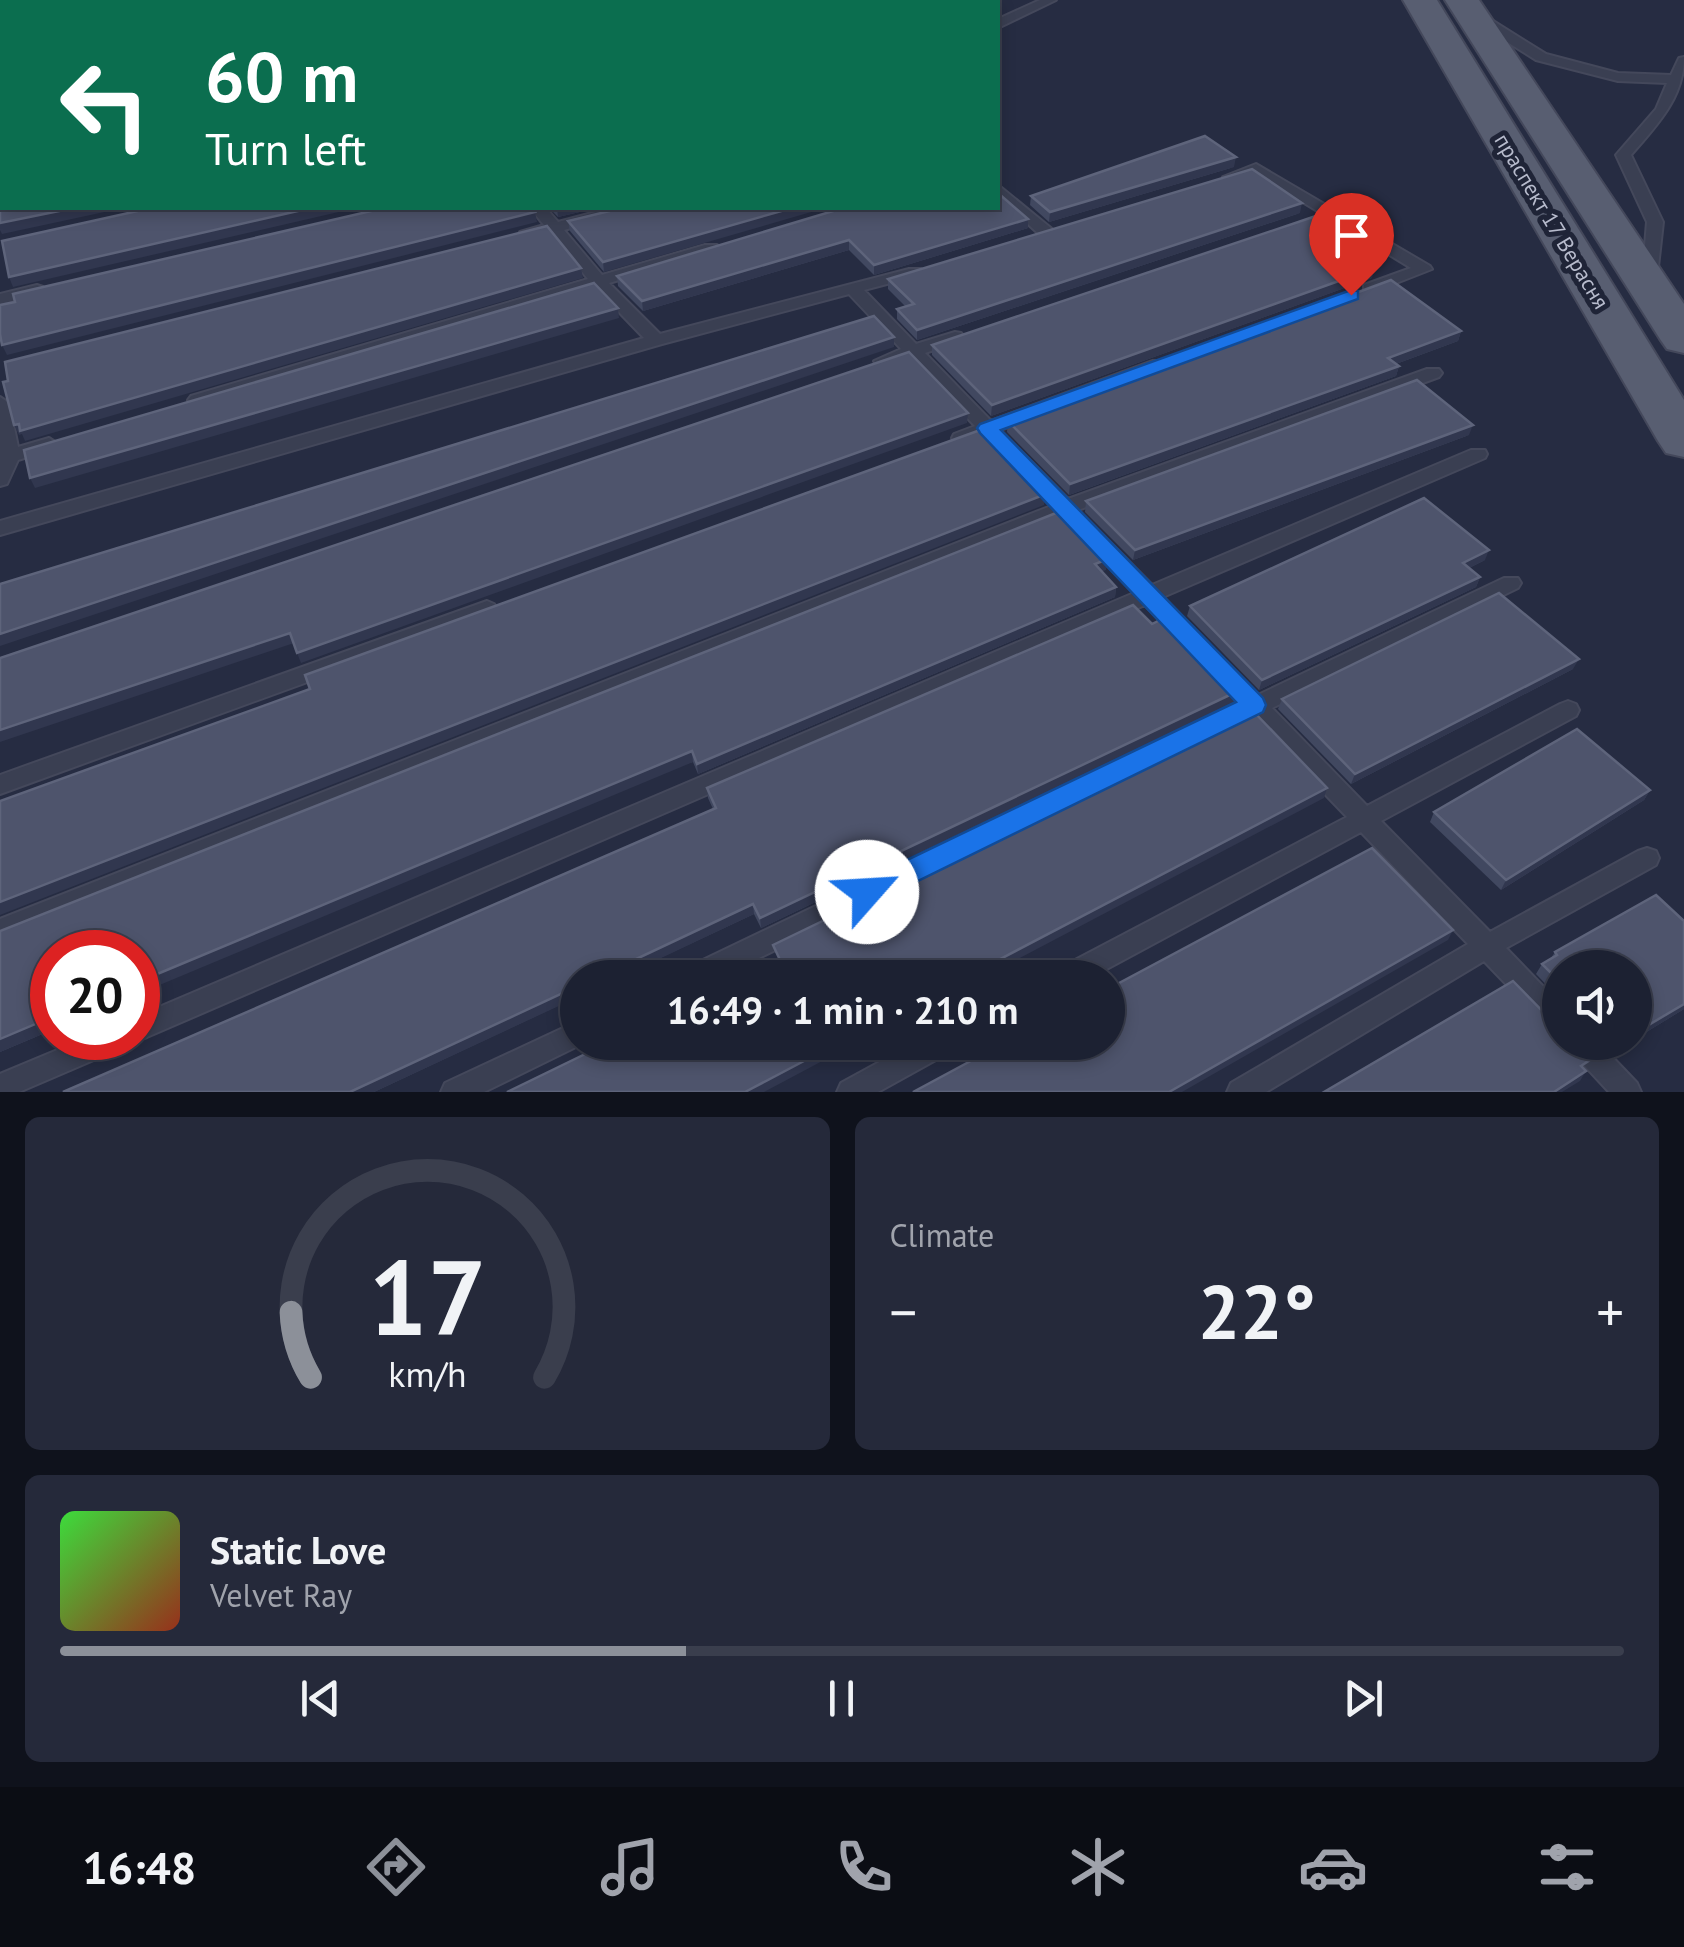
<!DOCTYPE html>
<meta charset="utf-8">
<style>
body{margin:0;font-family:"PT Sans",sans-serif;background:#25293a;color:#f1f3f6;height:100vh;display:flex;flex-direction:column;font-size:38px;white-space:nowrap}
*{box-sizing:border-box;margin:0}
p{font-size:32px;color:#a0a3ac}
.icon{flex:none;width:55px;height:55px;fill:none;stroke:currentColor;stroke-width:2;stroke-linecap:round;stroke-linejoin:round}
.map{position:relative;height:1092px;overflow:hidden}
.panel{display:flex;flex-direction:column;gap:25px;padding:25px;background:#0f121c;flex:1}
.panel>*{flex:none}
.banner{position:absolute;left:0px;top:0px;width:1000px;height:210px;box-shadow:0 5px 15px #0003,0 0 0 2px #3a3e4d;background:#0b6e4f;color:#fff;overflow:hidden}
.fabs{position:absolute;left:1542px;top:950px;display:grid;gap:20px}
.fabs a{display:grid;place-items:center;width:110px;height:110px;border-radius:50%;background:#1c2132;box-shadow:0 5px 15px #0003,0 0 0 2px #3a3e4d;font-size:50px}
.speed{position:absolute;left:30px;top:930px;display:flex;gap:20px;font-size:50px;font-weight:700;text-align:center}
.speed>*{display:grid;place-content:center;width:130px;height:130px;border-radius:50%;background:#1c2132;box-shadow:0 5px 15px #0003,0 0 0 2px #3a3e4d;line-height:1}
.speed .limit{border:15px solid #d22;background:#fff;color:#111}
.pin{position:absolute;display:grid;place-items:center;width:85px;height:85px;color:#fff;margin:-102px -42px;border-radius:50% 50% 50% 0;rotate:-45deg;box-shadow:0 0 10px #0007}
.pin .icon{rotate:45deg}
.me{position:absolute;width:110px;margin:-55px;rotate:64deg;stroke-linejoin:round;filter:drop-shadow(0 0 8px #0008)}
.turn{display:flex;align-items:center;gap:35px;height:210px;padding:0 40px;font-size:45px}
.turn .icon{width:130px;height:130px;stroke-width:2.5}
.turn b{display:block;font-size:70px;line-height:85px}
.big{font-size:75px;font-weight:800;line-height:1.1}
.panel .tile{flex:1;display:flex;flex-direction:column;justify-content:center;gap:15px;min-width:0;padding:0 35px;border-radius:15px;background:#25293a}
.panel .dial{align-items:center;gap:0}
.dial svg{height:260px;overflow:visible;fill:none;stroke:#3a3e4d;stroke-width:7;stroke-linecap:round;text-anchor:middle}
.dial text{fill:#f1f3f6;stroke:none}
.song{display:flex;align-items:center;gap:30px}
.cover{width:120px;height:120px;border-radius:15px;background:linear-gradient(135deg,hsl(120 70% 55%),hsl(10 70% 35%))}
.played{height:10px;border-radius:5px;background:linear-gradient(90deg,#8c9099 40%,#3a3e4d 40%)}
.keys{display:flex;justify-content:space-around;direction:ltr}
.heat{display:flex;justify-content:space-between;align-items:center;font-size:55px;direction:ltr}
.panel .tiles{flex:1;display:grid;gap:25px;grid-template-columns:1fr 1fr}
.tile:last-child{grid-column:span 2}
.trip{position:absolute;left:560px;top:960px;width:565px;height:100px;border-radius:50px;background:#1c2132;box-shadow:0 5px 15px #0003,0 0 0 2px #3a3e4d;font-weight:800;line-height:100px;text-align:center}
.dock{display:flex;height:160px;justify-content:space-around;align-items:center;background:#0b0d14;color:#a0a3ac}
.dock .icon{width:70px;height:70px}
.dock .on{color:#8c9099}
.dock b{font-size:45px;color:#f1f3f6}
.map>svg:first-child{display:block}
.lines{fill:none;stroke-linecap:round;stroke-linejoin:round}
.lane-casing{stroke:#44485b;stroke-width:4}
.primary-casing{stroke:#44485b;stroke-width:4}
.lane{fill:#3a3f52;fill-rule:evenodd}
.primary{fill:#585e71;fill-rule:evenodd}
.wall{fill:#414860}
.shaded-wall{fill:#31374f}
.building{fill:#4e546c;stroke:#5e647b;stroke-width:2.5}
.route{fill:#1a73e8;stroke:#114b97;stroke-width:2.5}
.labels{text-anchor:middle;stroke-width:10;stroke-linejoin:round;paint-order:stroke}
.far-street-label{font-size:22px;fill:#b7bbcc;stroke:#1f2437}
</style>
<div class="map">
<svg width="1684" height="1092" viewBox="0 0 1684 1092">
<rect width="100%" height="100%" fill="#262c42"/>
<g class="lines">
<defs>
<g id="lane">
<path d="M1040,0H1056L998,28V19Z"/>
<path d="M1472,14H1482L1546,54L1618,73L1671,75L1679,58L1684,57C1684,98 1656,126 1631,155L1663,222L1656,285H1644L1642,282L1647,222L1616,155L1656,109L1667,83L1618,81L1536,60L1472,20Z"/>
<path d="M1256,164L1430,266L1432,269L1376,291H1364V285L1411,268L1255,173L1230,181L1223,177Z"/>
<path d="M998,185L1052,229V235H1040L998,197Z"/>
<path d="M530,208H546L558,222L611,208H634L632,211L564,230L602,275L705,245H717V251L609,283L660,334L909,269H921V275L864,290L916,344L955,332L961,333L964,337L961,341L925,353L991,421L1153,361H1165L1168,365L1165,369L1000,430L1068,499L1427,369H1439L1442,373L1439,377L1078,510L1152,585L1471,450H1485L1487,454L1485,458L1163,597L1258,695L1504,578H1518L1521,583L1518,588L1272,708L1367,806L1560,704L1568,701L1576,704L1579,710L1576,716L1381,821L1490,932L1638,851L1647,848L1656,851L1659,858L1656,865L1506,948L1560,1004V1034L1551,1031L1484,961L1266,1092H1227L1231,1083L1468,944L1361,832L1090,978H1052L1056,970L1347,817L1252,718L718,978H678L682,970L1239,704L1145,605L147,1037L138,1040L131,1038H138V1016L1134,593L1061,517L0,941V919L1051,506L984,436L961,444L954,442L952,438L954,434L975,426L910,358L883,366L877,365L874,361L901,349L849,294L662,344L0,535V521L644,338L595,287L203,404L197,406L188,400L191,396L588,279L550,233L520,238V232L544,225Z"/>
<path d="M37,285L43,287V293L0,304V294Z"/>
<path d="M0,397L9,403L18,447L49,438L58,444L56,448L18,460L7,484L0,486Z"/>
<path d="M487,601L494,604L497,609L494,614L0,794V775Z"/>
<path d="M578,1021V1042H586L484,1092H441L445,1083Z"/>
<path d="M86,1038H128L124,1047L19,1092H0V1074Z"/>
<path d="M916,1042H956L952,1051L878,1092H837L841,1083Z"/>
<path d="M1567,1042H1598L1637,1083L1641,1092H1609L1571,1051Z"/>
</g>
<g id="primary">
<path d="M1403,0H1437L1684,400V457L1666,453L1658,441Z"/>
<path d="M1445,0H1479L1684,304V353L1667,349L1660,339Z"/>
</g>
</defs>
<!-- lane casing -->
<use href="#lane" class="lane-casing"/>
<!-- primary casing -->
<use href="#primary" class="primary-casing"/>
<!-- lane -->
<use href="#lane" class="lane"/>
<!-- primary -->
<use href="#primary" class="primary"/>
</g>
<!-- wall -->
<g class="wall">
<path d="M1234,167L1049,222L1030,205L1031,196Z"/>
<path d="M549,208H597L558,217Z"/>
<path d="M622,208L604,272L570,231L568,221Z"/>
<path d="M843,208L1028,228L874,275L849,250L643,311L618,286L617,276Z"/>
<path d="M1300,213L917,340L897,319V309L906,307L888,289V279Z"/>
<path d="M1376,258L1366,261L1372,278L991,416L932,355V345Z"/>
<path d="M1461,331L1458,341L1396,364L1399,366L1396,376L1069,495L1007,432L1008,421Z"/>
<path d="M1469,435L1133,560L1085,512L1086,501Z"/>
<path d="M1485,560L1469,568L1480,577L1476,587L1259,690L1187,616L1190,606Z"/>
<path d="M1106,570L1102,571L1116,587L1115,597L698,774L693,762L52,952V1030L0,1052V931Z"/>
<path d="M1152,624L1236,692L1233,703L761,928L754,914L374,1092H63L713,809L708,798L707,788Z"/>
<path d="M1573,669L1351,784L1278,709L1282,699Z"/>
<path d="M1650,790L1644,800L1501,890L1430,822L1434,812Z"/>
<path d="M1684,921V1009L1635,1039V968H1560V999L1536,974L1542,964L1551,958L1555,952Z"/>
<path d="M1603,1042H1628L1613,1052Z"/>
</g>
<!-- shaded-wall -->
<g class="shaded-wall">
<path d="M1236,157L1234,167L1049,222L1050,212Z"/>
<path d="M1302,203L1300,213L917,340V330Z"/>
<path d="M74,208H123L2,234L0,230V223Z"/>
<path d="M311,208H356L13,287L9,277Z"/>
<path d="M557,208H597L558,217Z"/>
<path d="M792,208H825L604,272L603,262Z"/>
<path d="M535,212L537,222L7,355L2,345Z"/>
<path d="M1028,219V228L874,275V265Z"/>
<path d="M849,240V250L643,311L642,301Z"/>
<path d="M1379,248L1376,258L1355,265L1358,255Z"/>
<path d="M581,268L583,278L25,441L22,434L19,435L14,425Z"/>
<path d="M1375,268L1372,278L991,416L992,405Z"/>
<path d="M618,308L619,318L35,488L30,478Z"/>
<path d="M1461,331L1458,341L1385,368L1388,358Z"/>
<path d="M894,337V347L0,646V634Z"/>
<path d="M1399,366L1396,376L1069,495L1070,484Z"/>
<path d="M968,413L967,423L301,663L297,653Z"/>
<path d="M1473,425L1469,435L1133,560L1135,550Z"/>
<path d="M1046,494L1044,505L0,915V902Z"/>
<path d="M1489,550L1485,560L1459,573L1463,563Z"/>
<path d="M1108,559L1106,570L1093,575L1095,564Z"/>
<path d="M1480,577L1476,587L1259,690L1262,680Z"/>
<path d="M1116,587L1115,597L698,774L697,764Z"/>
<path d="M290,633L294,643L0,742V730Z"/>
<path d="M1579,659L1573,669L1351,784L1355,774Z"/>
<path d="M1236,692L1233,703L761,928L760,918Z"/>
<path d="M692,751L693,762L138,994V982Z"/>
<path d="M1327,788L1324,798L982,978H964Z"/>
<path d="M1650,790L1644,800L1501,890L1506,880Z"/>
<path d="M753,904L754,914L619,978H596Z"/>
<path d="M1453,930L1448,940L1182,1092H1169Z"/>
<path d="M578,986V997L374,1092H350Z"/>
<path d="M1684,1004V1009L1635,1039V1033Z"/>
<path d="M52,1017V1030L0,1052V1039Z"/>
<path d="M840,1042H858L764,1092H745Z"/>
<path d="M1620,1042H1628L1613,1052Z"/>
<path d="M1586,1071L1580,1081L1562,1092H1554Z"/>
</g>
<!-- building -->
<g class="building">
<path d="M0,0H854L857,2H2V208H74L0,223V43L2,32L0,31Z"/>
<path d="M1205,136L1236,157L1050,212L1031,196Z"/>
<path d="M1252,169L1302,203L917,330L897,309L914,304L888,279Z"/>
<path d="M998,193L1028,219L874,265L849,240L642,301L617,276L843,208H998Z"/>
<path d="M151,208H311L9,277L2,241Z"/>
<path d="M384,208H532L535,212L2,345L0,334V305L15,302L13,294Z"/>
<path d="M622,208H792L603,262L568,221Z"/>
<path d="M1319,215L1328,221L1338,217L1379,248L1358,255L1375,268L992,405L932,345Z"/>
<path d="M547,226L581,268L20,431L19,424L14,425L3,382L8,381L5,362Z"/>
<path d="M1391,280L1461,331L1388,358L1399,366L1070,484L1008,421Z"/>
<path d="M594,283L618,308L30,478L24,450Z"/>
<path d="M874,316L894,337L0,634V584Z"/>
<path d="M909,352L968,413L297,653L290,633L0,730V658Z"/>
<path d="M1417,380L1473,425L1135,550L1086,501Z"/>
<path d="M983,429L1046,494L0,902V801L310,689L305,675Z"/>
<path d="M1424,498L1489,550L1463,563L1480,577L1262,680L1190,606Z"/>
<path d="M1061,511L1108,559L1095,564L1116,587L697,764L692,751L138,982V952H52V1017L0,1039V931Z"/>
<path d="M1499,593L1579,659L1355,774L1282,699Z"/>
<path d="M1133,605L1152,624L1164,618L1236,692L760,918L753,904L596,978H578V986L350,1092H63L716,808L707,788Z"/>
<path d="M1254,712L1327,788L964,978H744L780,960L773,945Z"/>
<path d="M1577,729L1650,790L1506,880L1434,812Z"/>
<path d="M1372,848L1453,930L1169,1092H913L1006,1042H1108V989Z"/>
<path d="M1656,895L1684,921V1004L1635,1033V968H1560V982L1542,964L1557,955L1555,952Z"/>
<path d="M1513,981L1555,1024L1560,1025V1042H1574L1590,1060L1581,1066L1586,1071L1554,1092H1324Z"/>
<path d="M610,1042H840L745,1092H507Z"/>
</g>
<!-- route -->
<path class="route" d="M1351,290L1358,291V299L1001,430L1263,698L1266,705L1263,712L877,901L867,904L857,901L853,892L857,884L1236,702L980,433L977,428L980,424Z"/>
<g class="labels">
<!-- far-street labels -->
<g class="far-street-label">
<text transform="translate(1552 221) rotate(59)" y="8">праспект 17 Верасня</text>
</g>
</g>
</svg>
<div class="fabs">
<a><svg class="icon" aria-label="sound" viewBox="0 0 24 24"><path d="M4 9h4l5-4v14l-5-4H4zM17 9q2 3 0 6"/></svg></a>
</div>
<div class="speed"><div class="limit">20</div></div>
<div class="pin" style="left:1351px;top:295px;background:#d93025"><svg class="icon" aria-label="arrive" viewBox="0 0 24 24"><path d="M6 21V4h12l-3 4 3 4H6"/></svg></div>
<svg class="me" style="left:867px;top:892px" viewBox="-20 -20 40 40"><circle r="19" fill="#fff"/><path d="M0-13L10 11 0 6-10 11z" fill="#1a73e8"/></svg>
<div class="trip">16:49 · 1 min · 210 m</div>
<div class="banner">
<div class="turn"><svg class="icon" aria-label="left" viewBox="0 0 24 24"><path d="M17 20v-9H6M10 6l-5 5 5 5"/></svg><div><b>60 m</b>Turn left</div></div>
</div>
</div>
<section class="panel">
<div class="tiles">
<div class="tile dial"><svg viewBox="0 0 100 80">
<path d="M14 69A42 42 0 1 1 86 69"/>
<path d="M14 69A42 42 0 0 1 8 49" stroke="#8c9099"/>
<text x="50" y="56" font-size="32" font-weight="700">17</text>
<text x="50" y="72" font-size="11">km/h</text>
</svg></div>
<div class="tile"><p>Climate</p>
<div class="heat"><a>−</a><b class="big">22°</b><a>+</a></div>
</div>
<div class="tile">
<div class="song"><i class="cover"></i><div><b>Static Love</b><p>Velvet Ray</p></div></div>
<div class="played"></div>
<div class="keys"><svg class="icon" aria-label="previous" viewBox="0 0 24 24"><path d="M18 5L8 12l10 7zM5 5v14"/></svg><svg class="icon" aria-label="pause" viewBox="0 0 24 24"><path d="M8 5v14M16 5v14"/></svg><svg class="icon" aria-label="next" viewBox="0 0 24 24"><path d="M6 5l10 7-10 7zM19 5v14"/></svg></div>
</div>
</div>
</section>
<nav class="dock">
<b>16:48</b>
<svg class="icon on" aria-label="directions" viewBox="0 0 24 24"><path d="M12 3l9 9-9 9-9-9zM9 14v-3h6M13 9l2 2-2 2"/></svg>
<svg class="icon" aria-label="music" viewBox="0 0 24 24"><path d="M9 18V5l10-2v13"/><circle cx="6" cy="18" r="3"/><circle cx="16" cy="16" r="3"/></svg>
<svg class="icon" aria-label="phone" viewBox="0 0 24 24"><path d="M5 4h4l2 5-3 2q2 4 5 5l2-3 5 2v4C11 20 4 13 5 4z"/></svg>
<svg class="icon" aria-label="climate" viewBox="0 0 24 24"><path d="M12 3v18M4 7l16 10M4 17L20 7"/></svg>
<svg class="icon" aria-label="car" viewBox="0 0 24 24"><path d="M5 17H2v-5l4-1 3-4h7l3 4 3 1v5h-3M9 17h6M6 11h13"/><circle cx="7" cy="17" r="2"/><circle cx="17" cy="17" r="2"/></svg>
<svg class="icon" aria-label="filters" viewBox="0 0 24 24"><path d="M4 7h16M4 17h16"/><circle cx="9" cy="7" r="2"/><circle cx="15" cy="17" r="2"/></svg>
</nav>
